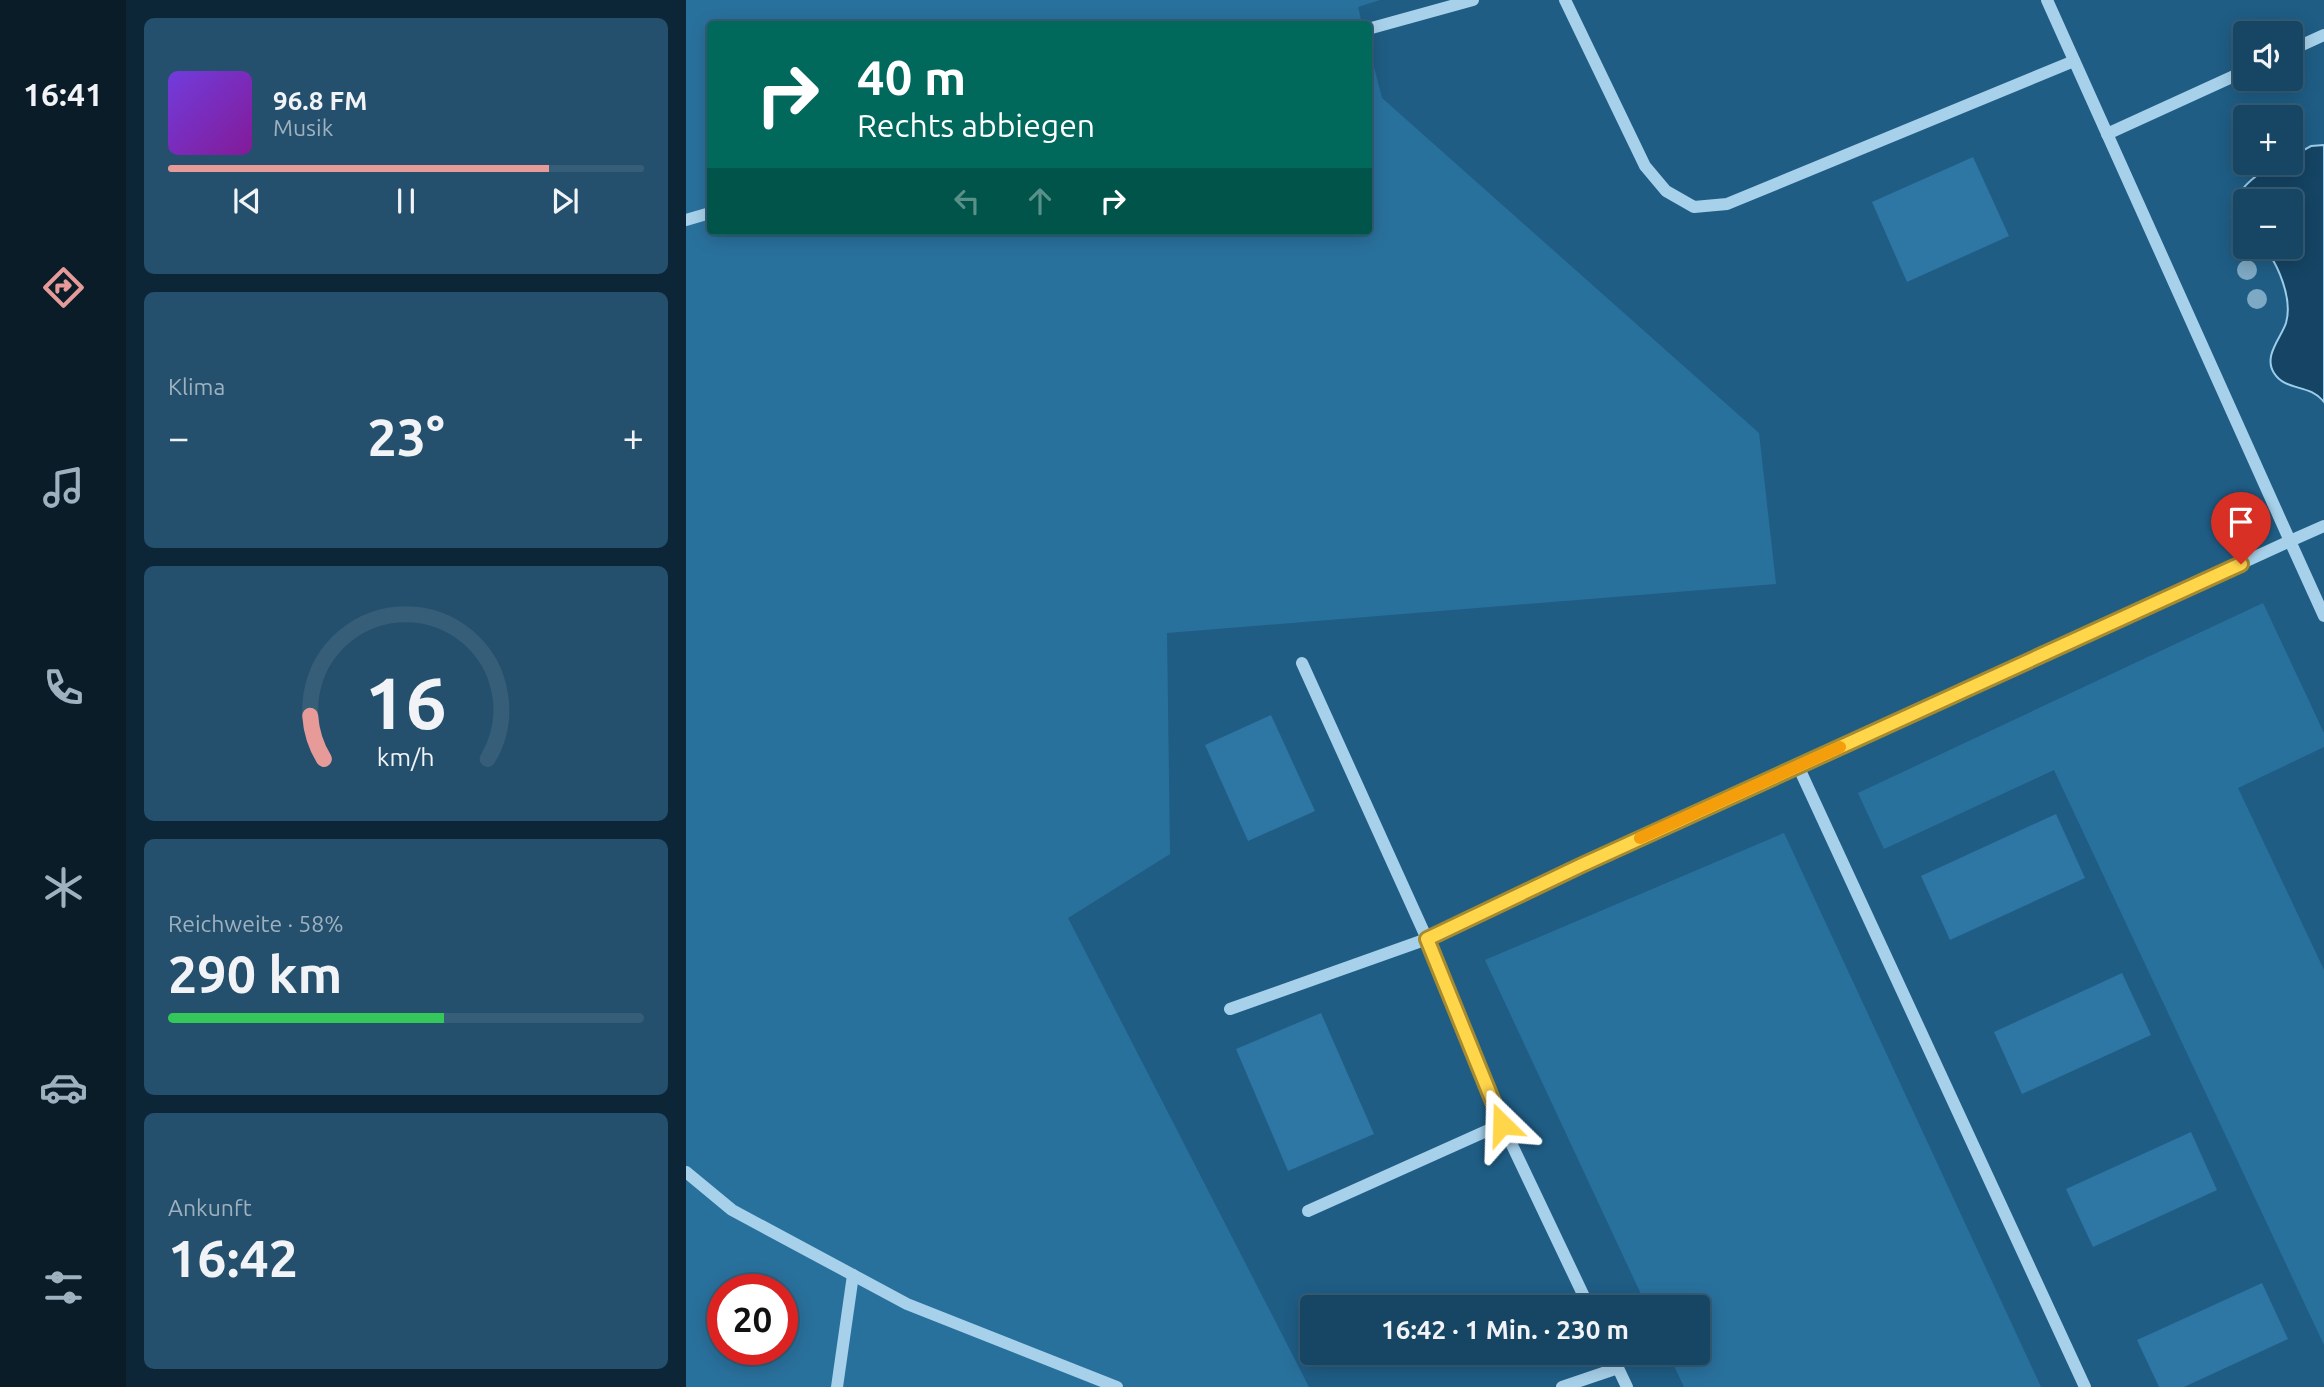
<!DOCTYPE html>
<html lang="de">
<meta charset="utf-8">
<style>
body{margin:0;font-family:Ubuntu,sans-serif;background:#24506d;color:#f1f3f6;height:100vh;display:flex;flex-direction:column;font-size:26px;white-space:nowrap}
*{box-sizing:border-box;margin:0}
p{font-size:23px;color:#9eb1bf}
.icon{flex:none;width:38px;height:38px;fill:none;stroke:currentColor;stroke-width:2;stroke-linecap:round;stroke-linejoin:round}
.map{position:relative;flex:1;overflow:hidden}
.details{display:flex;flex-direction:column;gap:18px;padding:18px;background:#0d2637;width:560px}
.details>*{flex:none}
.banner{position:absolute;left:21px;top:21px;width:665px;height:214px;border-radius:7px;box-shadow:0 4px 18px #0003,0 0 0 2px #365e78;background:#00695c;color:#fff;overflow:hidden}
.buttons{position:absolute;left:1547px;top:21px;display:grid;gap:14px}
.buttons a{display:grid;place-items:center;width:70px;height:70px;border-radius:7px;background:#174664;box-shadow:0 4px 18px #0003,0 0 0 2px #365e78;font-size:35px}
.speed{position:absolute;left:21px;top:1274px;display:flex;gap:14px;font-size:35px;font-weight:700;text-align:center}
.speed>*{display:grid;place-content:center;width:91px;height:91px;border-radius:50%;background:#174664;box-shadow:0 4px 18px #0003,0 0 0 2px #365e78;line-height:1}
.speed .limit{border:10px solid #d22;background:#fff;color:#111}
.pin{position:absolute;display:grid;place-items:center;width:60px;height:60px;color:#fff;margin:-72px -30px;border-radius:50% 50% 50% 0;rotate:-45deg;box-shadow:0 0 7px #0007}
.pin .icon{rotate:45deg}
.me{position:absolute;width:77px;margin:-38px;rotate:338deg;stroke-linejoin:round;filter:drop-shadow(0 0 5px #0008)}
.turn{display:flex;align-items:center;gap:24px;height:147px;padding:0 35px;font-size:32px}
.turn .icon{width:91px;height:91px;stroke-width:2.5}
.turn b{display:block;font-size:49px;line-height:60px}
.lanes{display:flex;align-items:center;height:66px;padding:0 35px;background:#0003;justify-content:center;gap:35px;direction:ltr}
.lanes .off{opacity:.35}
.big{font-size:52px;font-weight:600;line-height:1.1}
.details .widget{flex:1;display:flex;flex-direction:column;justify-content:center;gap:10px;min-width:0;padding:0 24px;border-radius:10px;background:#24506d}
.details .dial{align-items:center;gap:0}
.dial svg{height:182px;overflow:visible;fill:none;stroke:#365e78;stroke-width:7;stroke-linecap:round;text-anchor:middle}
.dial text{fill:#f1f3f6;stroke:none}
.song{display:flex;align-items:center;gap:21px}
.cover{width:84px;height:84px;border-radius:10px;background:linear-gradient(135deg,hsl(260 70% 55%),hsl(290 70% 35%))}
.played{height:7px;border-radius:4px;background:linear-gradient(90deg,#e69b98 80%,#365e78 80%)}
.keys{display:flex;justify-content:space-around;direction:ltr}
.heat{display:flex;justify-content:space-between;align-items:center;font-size:38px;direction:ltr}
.charge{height:10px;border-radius:5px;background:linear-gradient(90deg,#34c759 58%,#365e78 0)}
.trip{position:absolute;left:614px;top:1295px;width:410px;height:70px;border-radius:7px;background:#174664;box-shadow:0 4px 18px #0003,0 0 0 2px #365e78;font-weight:600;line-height:70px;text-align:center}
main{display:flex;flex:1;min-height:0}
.menu{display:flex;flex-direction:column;width:126px;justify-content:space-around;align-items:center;background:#091c28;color:#9eb1bf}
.menu .icon{width:49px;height:49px}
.menu .active{color:#e69b98}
.menu b{font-size:32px;color:#f1f3f6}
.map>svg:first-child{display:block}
.green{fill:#29719d;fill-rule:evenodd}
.water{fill:#154464;stroke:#9bceeb;stroke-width:2}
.building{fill:#2e76a3}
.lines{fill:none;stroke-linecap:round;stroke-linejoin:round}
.minor{stroke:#a7d1ea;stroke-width:12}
.tree{fill:#7ea9c4}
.route-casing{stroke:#a68a30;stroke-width:18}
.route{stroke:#ffd54a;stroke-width:12}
.slow{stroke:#f59e0b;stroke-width:12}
</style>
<main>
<nav class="menu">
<b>16:41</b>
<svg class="icon active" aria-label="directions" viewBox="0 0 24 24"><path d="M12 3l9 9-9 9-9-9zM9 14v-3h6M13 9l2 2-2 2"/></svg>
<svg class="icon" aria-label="music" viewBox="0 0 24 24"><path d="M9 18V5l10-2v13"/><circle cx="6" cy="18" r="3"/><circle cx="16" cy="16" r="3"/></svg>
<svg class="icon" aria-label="phone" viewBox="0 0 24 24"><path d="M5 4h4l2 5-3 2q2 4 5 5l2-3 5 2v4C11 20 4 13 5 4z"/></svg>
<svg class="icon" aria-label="climate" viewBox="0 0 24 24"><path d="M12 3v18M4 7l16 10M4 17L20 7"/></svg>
<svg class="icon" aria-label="car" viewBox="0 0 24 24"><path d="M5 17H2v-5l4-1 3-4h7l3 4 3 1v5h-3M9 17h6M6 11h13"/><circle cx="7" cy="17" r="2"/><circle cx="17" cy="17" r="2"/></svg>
<svg class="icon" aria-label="filters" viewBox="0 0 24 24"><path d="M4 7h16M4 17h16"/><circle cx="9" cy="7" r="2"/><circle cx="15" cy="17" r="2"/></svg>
</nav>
<section class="details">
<div class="widget">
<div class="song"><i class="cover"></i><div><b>96.8 FM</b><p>Musik</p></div></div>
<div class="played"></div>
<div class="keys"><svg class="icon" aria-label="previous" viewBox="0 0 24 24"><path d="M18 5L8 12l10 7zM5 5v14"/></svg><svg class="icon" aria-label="pause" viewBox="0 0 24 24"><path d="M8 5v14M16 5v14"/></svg><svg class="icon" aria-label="next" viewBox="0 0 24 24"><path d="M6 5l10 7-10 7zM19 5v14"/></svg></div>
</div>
<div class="widget"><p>Klima</p>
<div class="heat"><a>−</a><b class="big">23°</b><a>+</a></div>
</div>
<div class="widget dial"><svg viewBox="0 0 100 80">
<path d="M14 69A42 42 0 1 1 86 69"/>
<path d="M14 69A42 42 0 0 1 8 50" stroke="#e69b98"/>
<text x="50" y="56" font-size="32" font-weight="700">16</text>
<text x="50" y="72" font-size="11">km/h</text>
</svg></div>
<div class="widget"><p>Reichweite · 58%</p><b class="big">290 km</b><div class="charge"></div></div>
<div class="widget"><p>Ankunft</p><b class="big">16:42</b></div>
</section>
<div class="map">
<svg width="1638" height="1387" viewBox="0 0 1638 1387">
<rect width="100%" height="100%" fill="#1f5d85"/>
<!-- green -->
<g class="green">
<path d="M0,0H694L672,7L676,24H24V231H682L683,47L696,98L1073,433L1090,584L481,633L484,854L382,918L623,1387H0ZM37,1290H96V1349H37Z"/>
<path d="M1577,603L1638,733V747L1552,788L1638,970V1345L1368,770L1198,849L1172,793Z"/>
<path d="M1098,833L1355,1387H998L982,1353H1012V1307H961L799,960Z"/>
</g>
<!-- water -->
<path class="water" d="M1638,145V402C1623,383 1600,392 1588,373C1577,356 1595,338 1600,323C1607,299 1592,264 1578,247H1605V201H1559V236L1552,233C1550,228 1546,223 1546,218C1544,190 1580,163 1605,163V157L1625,146Z"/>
<!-- building -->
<g class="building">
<path d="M1287,157L1323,236L1221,282L1186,202Z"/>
<path d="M585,715L629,811L562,841L519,745Z"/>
<path d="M1370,814L1399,878L1264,940L1235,876Z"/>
<path d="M1436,973L1465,1035L1336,1094L1308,1032Z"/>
<path d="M635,1013L688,1134L602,1171L550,1049Z"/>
<path d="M1505,1132L1531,1190L1407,1247L1380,1189Z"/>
<path d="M1576,1283L1602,1339L1498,1387H1473L1451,1340Z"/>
</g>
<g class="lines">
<!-- minor -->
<g class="minor">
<path d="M879,0L959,166L980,191L1008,207L1041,204L1388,61"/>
<path d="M682,29L787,0"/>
<path d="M1605,50L1638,35"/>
<path d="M1421,134L1559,71"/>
<path d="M0,220L24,213"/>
<path d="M1638,526L1604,541L1638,616"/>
<path d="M1112,766L1399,1387"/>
<path d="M544,1009L741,939L616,663"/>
<path d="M0,1172L46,1210L221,1304L431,1387"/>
<path d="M622,1211L816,1124"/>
<path d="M903,1307L816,1124L741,939L896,865L1604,541L1361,0"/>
<path d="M932,1368L941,1387"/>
<path d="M151,1387L167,1275"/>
<path d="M876,1387L932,1368L924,1353"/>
</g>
</g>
<!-- trees -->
<g class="tree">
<circle cx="1561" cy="270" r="10"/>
<circle cx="1571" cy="299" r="10"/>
</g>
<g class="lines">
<defs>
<path id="route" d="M816,1124L741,939L896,865L1555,564"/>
</defs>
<!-- route casing -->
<use href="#route" class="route-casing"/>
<!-- route -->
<use href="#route" class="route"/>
<!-- slow -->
<path class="slow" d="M954,838L1154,747"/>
</g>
</svg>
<div class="buttons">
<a><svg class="icon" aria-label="sound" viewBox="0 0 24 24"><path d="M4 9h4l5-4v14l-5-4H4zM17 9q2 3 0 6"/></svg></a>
<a>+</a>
<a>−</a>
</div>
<div class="speed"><div class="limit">20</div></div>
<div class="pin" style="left:1555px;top:564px;background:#d93025"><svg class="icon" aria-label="arrive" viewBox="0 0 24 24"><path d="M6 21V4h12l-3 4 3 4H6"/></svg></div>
<svg class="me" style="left:816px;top:1124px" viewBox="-20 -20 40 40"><path d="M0-17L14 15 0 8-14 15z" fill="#ffd54a" stroke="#fff" stroke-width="4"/></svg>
<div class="trip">16:42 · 1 Min. · 230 m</div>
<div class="banner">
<div class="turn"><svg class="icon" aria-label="right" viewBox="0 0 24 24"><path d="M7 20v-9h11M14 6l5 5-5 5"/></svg><div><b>40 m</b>Rechts abbiegen</div></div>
<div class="lanes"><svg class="icon off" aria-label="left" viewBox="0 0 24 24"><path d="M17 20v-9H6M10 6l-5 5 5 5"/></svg><svg class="icon off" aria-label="ahead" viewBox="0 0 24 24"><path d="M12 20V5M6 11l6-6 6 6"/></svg><svg class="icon" aria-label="right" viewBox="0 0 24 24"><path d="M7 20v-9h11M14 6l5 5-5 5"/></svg></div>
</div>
</div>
</main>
